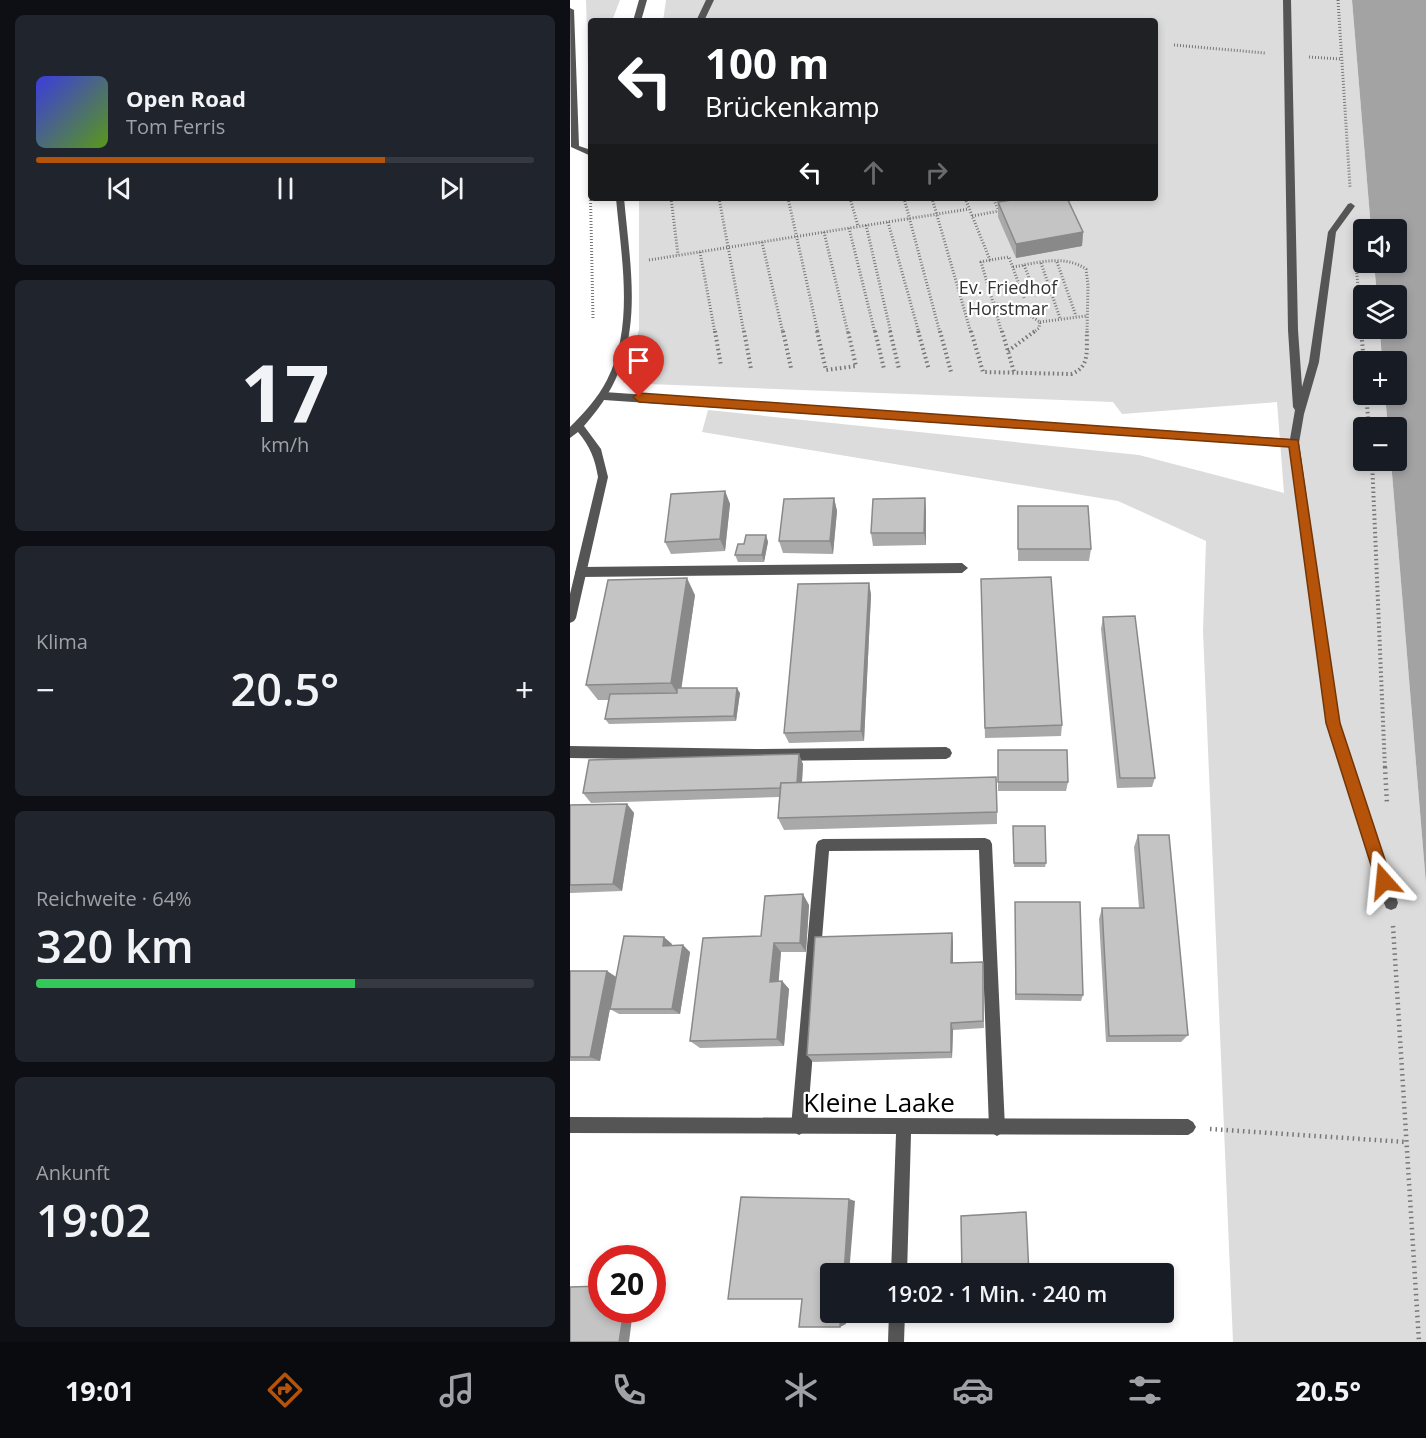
<!DOCTYPE html>
<html lang="de">
<meta charset="utf-8">
<style>
body{margin:0;font-family:"Open Sans",sans-serif;background:#20242c;color:#f1f3f6;height:100vh;display:flex;flex-direction:column;font-size:22px;white-space:nowrap}
*{box-sizing:border-box;margin:0}
p{font-size:20px;color:#9ea1a6}
.icon{flex:none;width:33px;height:33px;fill:none;stroke:currentColor;stroke-width:2;stroke-linecap:round;stroke-linejoin:round}
.map{position:relative;flex:1;overflow:hidden}
.drawer{display:flex;flex-direction:column;gap:15px;padding:15px;background:#0d0f14;width:570px}
.drawer>*{flex:none}
.top-card{position:absolute;left:18px;top:18px;width:570px;height:183px;border-radius:6px;box-shadow:0 3px 9px #0003;background:#202124;color:#fff;overflow:hidden}
.buttons{position:absolute;left:783px;top:219px;display:grid;gap:12px}
.buttons a{display:grid;place-items:center;width:54px;height:54px;border-radius:6px;background:#171b24;box-shadow:0 3px 9px #0003;font-size:30px}
.speed{position:absolute;left:18px;top:1245px;display:flex;gap:12px;font-size:30px;font-weight:700;text-align:center}
.speed>*{display:grid;place-content:center;width:78px;height:78px;border-radius:50%;background:#171b24;box-shadow:0 3px 9px #0003;line-height:1}
.speed .limit{border:9px solid #d22;background:#fff;color:#111}
.pin{position:absolute;display:grid;place-items:center;width:51px;height:51px;color:#fff;margin:-62px -26px;border-radius:50% 50% 50% 0;rotate:-45deg;box-shadow:0 0 6px #0007}
.pin .icon{rotate:45deg}
.me{position:absolute;width:66px;margin:-33px;rotate:342deg;stroke-linejoin:round;filter:drop-shadow(0 0 4px #0008)}
.turn{display:flex;align-items:center;gap:21px;height:126px;padding:0 18px;font-size:27px}
.turn .icon{width:78px;height:78px;stroke-width:2.5}
.turn b{display:block;font-size:42px;line-height:51px}
.lanes{display:flex;align-items:center;height:57px;padding:0 18px;background:#0003;justify-content:center;gap:30px;direction:ltr}
.lanes .off{opacity:.35}
.big{font-size:45px;font-weight:600;line-height:1.1}
.drawer .card{flex:1;display:flex;flex-direction:column;justify-content:center;gap:9px;min-width:0;padding:0 21px;border-radius:9px;background:#20242c}
.drawer .dial{align-items:center;gap:0}
.dial b{font-size:78px;line-height:1}
.song{display:flex;align-items:center;gap:18px}
.cover{width:72px;height:72px;border-radius:9px;background:linear-gradient(135deg,hsl(240 70% 55%),hsl(90 70% 35%))}
.played{height:6px;border-radius:3px;background:linear-gradient(90deg,#b45309 70%,#363941 70%)}
.keys{display:flex;justify-content:space-around;direction:ltr}
.heat{display:flex;justify-content:space-between;align-items:center;font-size:33px;direction:ltr}
.charge{height:9px;border-radius:4px;background:linear-gradient(90deg,#34c759 64%,#363941 0)}
.trip{position:absolute;left:250px;top:1263px;width:354px;height:60px;border-radius:6px;background:#171b24;box-shadow:0 3px 9px #0003;font-weight:600;line-height:60px;text-align:center}
.tab-bar{display:flex;height:96px;justify-content:space-around;align-items:center;background:#090b0e;color:#9ea1a6}
.tab-bar .icon{width:42px;height:42px}
.tab-bar .current{color:#b45309}
.tab-bar b{font-size:27px;color:#f1f3f6}
main{display:flex;flex:1;min-height:0}
.map>svg:first-child{display:block}
.green{fill:#dcdcdc}
.water{fill:#a3a3a3}
.lines{fill:none;stroke-linecap:round;stroke-linejoin:round}
.path-far2{stroke:#777;stroke-width:3;stroke-dasharray:1 2;stroke-linecap:butt}
.path-far1{stroke:#777;stroke-width:4;stroke-dasharray:1.5 3;stroke-linecap:butt}
.path{stroke:#777;stroke-width:4.5;stroke-dasharray:1.5 4;stroke-linecap:butt}
.lane{fill:#555;fill-rule:evenodd}
.street{fill:#555;fill-rule:evenodd}
.wall{fill:#a9a9a9}
.shaded-wall{fill:#898989}
.building{fill:#c4c4c4;stroke:#898989;stroke-width:1.5}
.route{fill:#b45309;stroke:#753606;stroke-width:1.5}
.labels{text-anchor:middle;stroke-width:4.5;stroke-linejoin:round;paint-order:stroke}
.far-park-label{font-size:18px;fill:#333;stroke:#fff}
.near-street-label{font-size:26px;fill:#000;stroke:#fff}
</style>
<main>
<section class="drawer">
<div class="card">
<div class="song"><i class="cover"></i><div><b>Open Road</b><p>Tom Ferris</p></div></div>
<div class="played"></div>
<div class="keys"><svg class="icon" aria-label="previous" viewBox="0 0 24 24"><path d="M18 5L8 12l10 7zM5 5v14"/></svg><svg class="icon" aria-label="pause" viewBox="0 0 24 24"><path d="M8 5v14M16 5v14"/></svg><svg class="icon" aria-label="next" viewBox="0 0 24 24"><path d="M6 5l10 7-10 7zM19 5v14"/></svg></div>
</div>
<div class="card dial"><b>17</b><p>km/h</p></div>
<div class="card"><p>Klima</p>
<div class="heat"><a>−</a><b class="big">20.5°</b><a>+</a></div>
</div>
<div class="card"><p>Reichweite · 64%</p><b class="big">320 km</b><div class="charge"></div></div>
<div class="card"><p>Ankunft</p><b class="big">19:02</b></div>
</section>
<div class="map">
<svg width="856" height="1342" viewBox="0 0 856 1342">
<rect width="100%" height="100%" fill="#fff"/>
<!-- green -->
<g class="green">
<path d="M16,0H50L42,21H21L20,134Z"/>
<path d="M96,0H782L801,229L794,230V262L804,263L807,295L794,296V328L810,329L812,361L794,362V394L815,395L818,427L794,428V460L821,461L856,884V1342H663L633,631L636,541L548,501L132,432L138,410L569,455L714,493L707,402L552,414L543,402L53,383L69,330V198H585V21H93Z"/>
</g>
<!-- water -->
<path class="water" d="M782,0H856V884L821,461L826,460V428L818,427L815,395L826,394V362L812,361L810,329L826,328V296L807,295L804,263L826,262V230L801,229Z"/>
<g class="lines">
<!-- path-far2 -->
<g class="path-far2">
<path d="M768,0L780,187"/>
<path d="M604,45L695,53"/>
<path d="M739,57L771,59"/>
<path d="M20,173L23,319"/>
<path d="M101,198L108,255"/>
<path d="M149,198L174,333"/>
<path d="M218,198L248,333"/>
<path d="M280,198L288,226"/>
<path d="M334,198L370,333"/>
<path d="M362,198L401,333"/>
<path d="M395,198L420,260L439,257L454,298"/>
<path d="M396,200L407,198"/>
<path d="M495,201L509,198"/>
<path d="M402,216L429,211L423,198"/>
<path d="M318,222L349,333"/>
<path d="M296,225L321,333"/>
<path d="M279,228L305,333"/>
<path d="M254,232L278,333"/>
<path d="M192,242L213,333"/>
<path d="M130,252L145,333"/>
<path d="M785,252L792,333"/>
<path d="M79,260L399,209"/>
<path d="M420,260L411,262L432,333"/>
<path d="M487,262L506,316"/>
<path d="M471,263L490,318"/>
<path d="M454,265L466,296"/>
<path d="M443,267C467,263 494,254 516,269L518,285L517,333"/>
<path d="M424,303L453,311L470,322L469,328L463,333"/>
<path d="M470,322L516,316"/>
</g>
<!-- path-far1 -->
<g class="path-far1">
<path d="M145,331L151,366"/>
<path d="M174,331L181,369"/>
<path d="M213,331L221,368"/>
<path d="M247,331L256,370L286,366L278,331"/>
<path d="M305,331L314,369"/>
<path d="M320,331L329,369"/>
<path d="M348,331L359,370"/>
<path d="M370,331L381,372"/>
<path d="M401,331L413,372L501,374C521,367 516,349 517,331"/>
<path d="M432,331L444,372"/>
<path d="M791,331L794,362"/>
<path d="M438,351L465,331"/>
<path d="M796,394L799,428"/>
<path d="M802,460L815,769"/>
</g>
<!-- path -->
<g class="path">
<path d="M815,767L817,804"/>
<path d="M823,926L849,1342"/>
<path d="M640,1129L836,1142"/>
</g>
<!-- lane -->
<g class="lane">
<path d="M136,0H144L134,21H126Z"/>
<path d="M713,0H721L728,330L732,387L739,362L758,232L778,204L781,203L785,206L766,232L749,362L734,414L729,443L769,723L828,903L826,908L821,910L816,908L814,903L757,723L719,447L34,400L29,396L34,392L720,439L725,410L723,407L718,330Z"/>
<path d="M0,8L4,10L9,146L21,150V156L1,147Z"/>
<path d="M392,563L398,568L392,573L11,577L5,572L11,567Z"/>
<path d="M0,746L186,749L376,747L380,749L382,753L380,757L376,759L186,761L0,758Z"/>
<path d="M415,838L420,840L422,844L435,1128L432,1133L427,1136L422,1133L419,1128L409,850L259,851L237,1127L234,1132L229,1135L224,1132L221,1127L246,845L248,841L253,839Z"/>
</g>
<!-- street -->
<g class="street">
<path d="M69,0H77L71,21H63Z"/>
<path d="M46,198H54C62,284 78,356 14,426L31,449L38,477L6,618L4,621L0,623V594L28,477C25,459 20,446 8,432L0,438V427C14,413 28,398 37,380C65,325 51,257 46,198Z"/>
<path d="M0,1117L618,1119L623,1122L626,1127L623,1132L618,1135L341,1134L337,1274H321L326,1134L0,1133Z"/>
<path d="M319,1312H335L334,1342H318Z"/>
</g>
</g>
<!-- wall -->
<g class="wall">
<path d="M428,202L513,232L512,246L446,258L428,217Z"/>
<path d="M155,491L160,504L155,551L101,554L95,542Z"/>
<path d="M264,498L267,511L263,554L213,553L209,541Z"/>
<path d="M355,498L356,511V545L303,546L301,533Z"/>
<path d="M448,506L521,549L519,561H448Z"/>
<path d="M196,535L198,542L194,562H168L165,555L174,544Z"/>
<path d="M411,579L492,725L491,736L415,738Z"/>
<path d="M299,583L301,595L294,741L219,743L214,733Z"/>
<path d="M125,595L111,688L170,693L166,721L39,724L35,719L39,700H28L16,685Z"/>
<path d="M533,617L585,778L582,787L547,788L531,629Z"/>
<path d="M428,750L498,782L496,791H428Z"/>
<path d="M233,764L232,783L427,812V824L214,830L208,818L209,797L21,803L13,793Z"/>
<path d="M57,804L64,813L52,891L0,893V805Z"/>
<path d="M443,826L476,863L475,867H444Z"/>
<path d="M568,835L618,1035L611,1042H536L529,919L532,908H569L564,847Z"/>
<path d="M239,905L236,952H211L208,981H212L219,989L214,1046L130,1048L120,1041L191,936Z"/>
<path d="M445,909L513,995L511,1001L445,1000Z"/>
<path d="M382,933L383,943V963L413,962L414,1028L383,1030L382,1058L243,1062L237,1055Z"/>
<path d="M102,944L101,946L120,952L110,1014H49L40,1009Z"/>
<path d="M0,971H37L46,977L30,1061H0Z"/>
</g>
<!-- shaded-wall -->
<g class="shaded-wall">
<path d="M513,232L512,246L446,258V244Z"/>
<path d="M155,491L160,504L155,551L150,539Z"/>
<path d="M264,498L267,511L263,554L260,541Z"/>
<path d="M355,498L356,511V545L354,533Z"/>
<path d="M196,535L198,542L194,562L192,555Z"/>
<path d="M117,578L125,595L110,698L101,683Z"/>
<path d="M299,583L301,595L294,741L291,731Z"/>
<path d="M167,688L170,693L166,721L164,716Z"/>
<path d="M229,754L233,764L231,796L227,787Z"/>
<path d="M57,804L64,813L52,891L43,884Z"/>
<path d="M233,894L239,905L236,952L230,943Z"/>
<path d="M382,933L383,943V971L381,963Z"/>
<path d="M94,937L102,944L100,952L93,946Z"/>
<path d="M204,943L211,952L208,990L200,982Z"/>
<path d="M113,945L120,952L110,1014L102,1009Z"/>
<path d="M37,971L46,977L30,1061L20,1057Z"/>
<path d="M212,981L219,989L214,1046L207,1039Z"/>
<path d="M381,1023L383,1030L382,1058L381,1052Z"/>
<path d="M279,1199L285,1201L279,1274H274Z"/>
<path d="M54,1310H63L59,1342H49Z"/>
<path d="M271,1312H276V1324L270,1327Z"/>
</g>
<!-- building -->
<g class="building">
<path d="M454,198H497L513,232L446,244L428,202Z"/>
<path d="M155,491L150,539L95,542L101,494Z"/>
<path d="M264,498L260,541H209L214,499Z"/>
<path d="M355,498L354,533H301L303,499Z"/>
<path d="M448,506H518L521,549H448Z"/>
<path d="M176,535H196L192,555H165L168,544H174Z"/>
<path d="M481,577L492,725L415,728L411,579Z"/>
<path d="M117,578L101,683L16,685L38,580Z"/>
<path d="M299,583L291,731L214,733L228,584Z"/>
<path d="M565,616L585,778H550L533,617Z"/>
<path d="M107,688H167L164,716L35,719L40,694L107,693Z"/>
<path d="M428,750H497L498,782H428Z"/>
<path d="M229,754L227,783H211L210,788L13,793L19,760Z"/>
<path d="M426,777L427,812L208,818L211,783Z"/>
<path d="M57,804L43,884L0,885V805Z"/>
<path d="M443,826H475L476,863H444Z"/>
<path d="M568,835H599L618,1035L539,1036L532,908H574Z"/>
<path d="M233,894L230,943H204L200,982L212,981L207,1039L120,1041L133,938L191,936L195,896Z"/>
<path d="M445,902H510L513,995L446,994Z"/>
<path d="M382,933L381,963L413,962V1021L381,1023V1052L237,1055L245,937Z"/>
<path d="M54,936L94,937L93,946L113,945L102,1009H40Z"/>
<path d="M0,971H37L20,1057H0Z"/>
<path d="M171,1197L279,1199L274,1274H261V1312H271L270,1327H229L232,1299H158Z"/>
<path d="M456,1212L459,1274H392L391,1216Z"/>
<path d="M32,1286V1310H54L49,1342H0V1287Z"/>
</g>
<!-- route -->
<path class="route" d="M69,393L728,440L770,723L822,881L819,886L814,888L809,886L806,881L756,723L719,447L69,402L63,397Z"/>
<g class="labels">
<!-- far-park labels -->
<g class="far-park-label">
<text x="438" y="294">Ev. Friedhof<tspan x="438" dy="21">Horstmar</tspan></text>
</g>
<!-- near-street labels -->
<g class="near-street-label">
<text x="309" y="1112">Kleine Laake</text>
</g>
</g>
</svg>
<div class="buttons">
<a><svg class="icon" aria-label="sound" viewBox="0 0 24 24"><path d="M4 9h4l5-4v14l-5-4H4zM17 9q2 3 0 6"/></svg></a>
<a><svg class="icon" aria-label="layers" viewBox="0 0 24 24"><path d="M12 4l9 5-9 5-9-5zM3 14l9 5 9-5"/></svg></a>
<a>+</a>
<a>−</a>
</div>
<div class="speed"><div class="limit">20</div></div>
<div class="pin" style="left:69px;top:397px;background:#d93025"><svg class="icon" aria-label="arrive" viewBox="0 0 24 24"><path d="M6 21V4h12l-3 4 3 4H6"/></svg></div>
<svg class="me" style="left:814px;top:881px" viewBox="-20 -20 40 40"><path d="M0-17L14 15 0 8-14 15z" fill="#b45309" stroke="#fff" stroke-width="4"/></svg>
<div class="trip">19:02 · 1 Min. · 240 m</div>
<div class="top-card">
<div class="turn"><svg class="icon" aria-label="left" viewBox="0 0 24 24"><path d="M17 20v-9H6M10 6l-5 5 5 5"/></svg><div><b>100 m</b>Brückenkamp</div></div>
<div class="lanes"><svg class="icon" aria-label="left" viewBox="0 0 24 24"><path d="M17 20v-9H6M10 6l-5 5 5 5"/></svg><svg class="icon off" aria-label="ahead" viewBox="0 0 24 24"><path d="M12 20V5M6 11l6-6 6 6"/></svg><svg class="icon off" aria-label="right" viewBox="0 0 24 24"><path d="M7 20v-9h11M14 6l5 5-5 5"/></svg></div>
</div>
</div>
</main>
<nav class="tab-bar">
<b>19:01</b>
<svg class="icon current" aria-label="directions" viewBox="0 0 24 24"><path d="M12 3l9 9-9 9-9-9zM9 14v-3h6M13 9l2 2-2 2"/></svg>
<svg class="icon" aria-label="music" viewBox="0 0 24 24"><path d="M9 18V5l10-2v13"/><circle cx="6" cy="18" r="3"/><circle cx="16" cy="16" r="3"/></svg>
<svg class="icon" aria-label="phone" viewBox="0 0 24 24"><path d="M5 4h4l2 5-3 2q2 4 5 5l2-3 5 2v4C11 20 4 13 5 4z"/></svg>
<svg class="icon" aria-label="climate" viewBox="0 0 24 24"><path d="M12 3v18M4 7l16 10M4 17L20 7"/></svg>
<svg class="icon" aria-label="car" viewBox="0 0 24 24"><path d="M5 17H2v-5l4-1 3-4h7l3 4 3 1v5h-3M9 17h6M6 11h13"/><circle cx="7" cy="17" r="2"/><circle cx="17" cy="17" r="2"/></svg>
<svg class="icon" aria-label="filters" viewBox="0 0 24 24"><path d="M4 7h16M4 17h16"/><circle cx="9" cy="7" r="2"/><circle cx="15" cy="17" r="2"/></svg>
<b>20.5°</b>
</nav>
